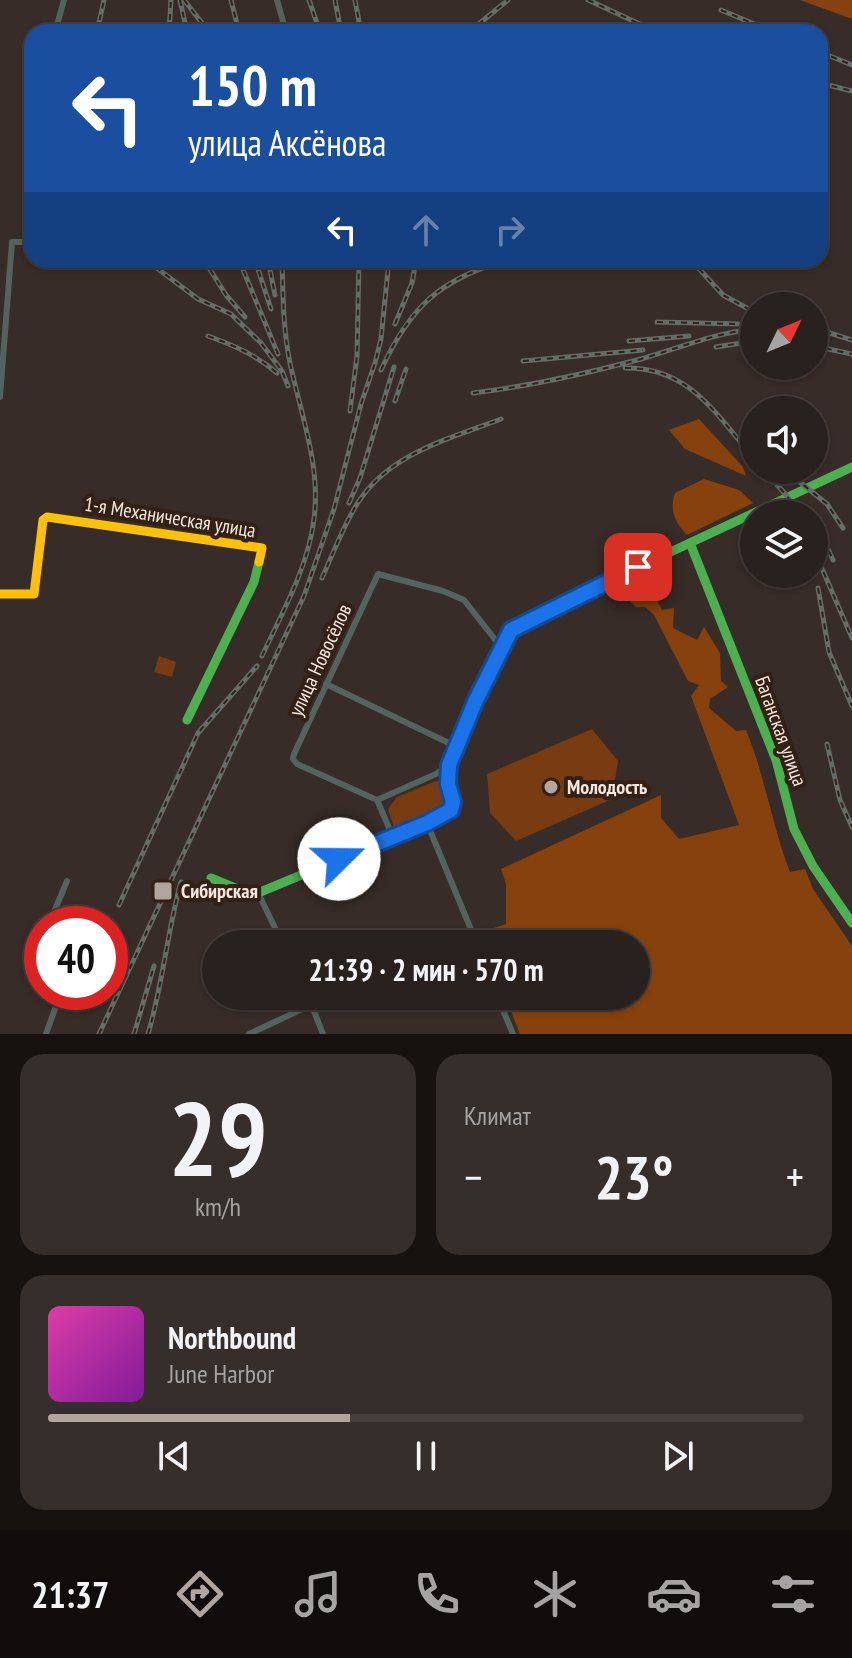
<!DOCTYPE html>
<html lang="ru">
<meta charset="utf-8">
<style>
body{margin:0;font-family:"PT Sans Narrow",sans-serif;background:#352e2a;color:#f1f3f6;height:100vh;display:flex;flex-direction:column;font-size:30px;white-space:nowrap}
*{box-sizing:border-box;margin:0}
p{font-size:26px;color:#a5a3a4}
.icon{flex:none;width:44px;height:44px;fill:none;stroke:currentColor;stroke-width:2;stroke-linecap:round;stroke-linejoin:round}
.map{position:relative;height:1034px;overflow:hidden}
.panel{display:flex;flex-direction:column;gap:20px;padding:20px;background:#171210;flex:1}
.panel>*{flex:none}
.top-card{position:absolute;left:24px;top:24px;width:804px;height:244px;border-radius:24px;box-shadow:0 2px 6px #0004,0 0 0 2px #453e3b;background:#1a4fa0;color:#fff;overflow:hidden}
.needle{width:52px;rotate:47deg}
.tools{position:absolute;left:740px;top:292px;display:grid;gap:16px}
.tools a{display:grid;place-items:center;width:88px;height:88px;border-radius:50%;background:#29211d;box-shadow:0 2px 6px #0004,0 0 0 2px #453e3b;font-size:40px}
.speed{position:absolute;left:24px;top:906px;display:flex;gap:16px;font-size:40px;font-weight:700;text-align:center}
.speed>*{display:grid;place-content:center;width:104px;height:104px;border-radius:50%;background:#29211d;box-shadow:0 2px 6px #0004,0 0 0 2px #453e3b;line-height:1}
.speed .limit{border:12px solid #d22;background:#fff;color:#111}
.pin{position:absolute;display:grid;place-items:center;width:68px;height:68px;color:#fff;margin:-34px;border-radius:16px;box-shadow:0 4px 12px #0006}
.me{position:absolute;width:88px;margin:-44px;rotate:68deg;stroke-linejoin:round;filter:drop-shadow(0 0 6px #0008)}
.turn{display:flex;align-items:center;gap:28px;height:168px;padding:0 32px;font-size:36px}
.turn .icon{width:104px;height:104px;stroke-width:2.5}
.turn b{display:block;font-size:56px;line-height:68px}
.lanes{display:flex;align-items:center;height:76px;padding:0 32px;background:#0003;justify-content:center;gap:40px;direction:ltr}
.lanes .off{opacity:.35}
.big{font-size:60px;font-weight:700;line-height:1.1}
.panel .card{flex:1;display:flex;flex-direction:column;justify-content:center;gap:12px;min-width:0;padding:0 28px;border-radius:24px;background:#352e2a}
.panel .dial{align-items:center;gap:0}
.dial b{font-size:104px;line-height:1}
.song{display:flex;align-items:center;gap:24px}
.cover{width:96px;height:96px;border-radius:12px;background:linear-gradient(135deg,hsl(320 70% 55%),hsl(290 70% 35%))}
.played{height:8px;border-radius:4px;background:linear-gradient(90deg,#b2a59f 40%,#453e3b 40%)}
.keys{display:flex;justify-content:space-around;direction:ltr}
.heat{display:flex;justify-content:space-between;align-items:center;font-size:44px;direction:ltr}
.panel .tiles{flex:1;display:grid;gap:20px;grid-template-columns:1fr 1fr}
.card:last-child{grid-column:span 2}
.trip{position:absolute;left:202px;top:930px;width:448px;height:80px;border-radius:40px;background:#29211d;box-shadow:0 2px 6px #0004,0 0 0 2px #453e3b;font-weight:700;line-height:80px;text-align:center}
.tab-bar{display:flex;height:128px;justify-content:space-around;align-items:center;background:#100d0c;color:#a5a3a4}
.tab-bar .icon{width:56px;height:56px}
.tab-bar .selected{color:#b2a59f}
.tab-bar b{font-size:36px;color:#f1f3f6}
.map>svg:first-child{display:block}
.green{fill:#783b12}
.forest{fill:#87410d}
.lines{fill:none;stroke-linecap:round;stroke-linejoin:round}
.street{stroke:#52645d;stroke-width:6}
.fast{stroke:#4caf50;stroke-width:9}
.slow{stroke:#ffc107;stroke-width:9}
.rail-casing{stroke:#636e68;stroke-width:5}
.rail{stroke:#342116;stroke-width:2;stroke-dasharray:6;stroke-linecap:butt}
.route-casing{stroke:#114b97;stroke-width:20}
.route{stroke:#1a73e8;stroke-width:14}
.poi-dot{fill:#b2a59f;stroke:#342116;stroke-width:3}
.labels{text-anchor:middle;stroke-width:8;stroke-linejoin:round;paint-order:stroke}
.street-label{font-size:20px;fill:#f4e6df;stroke:#342116}
.poi-label{font-size:20px;font-weight:bold;fill:#f4e6df;stroke:#342116;text-anchor:start}
</style>
<div class="map">
<svg width="852" height="1034" viewBox="0 0 852 1034">
<rect width="100%" height="100%" fill="#372c27"/>
<!-- green -->
<g class="green">
<path d="M159,656L176,662L172,677L154,672Z"/>
<path d="M592,729L618,761L612,799L516,841L490,813L487,774Z"/>
<path d="M436,781L443,783L450,803L445,812L401,831L394,828L388,809L397,797Z"/>
</g>
<!-- forest -->
<g class="forest">
<path d="M800,0H852V19Z"/>
<path d="M699,419L743,467L746,476L685,449L669,430Z"/>
<path d="M704,479L739,490L753,503L687,535C675,523 669,509 675,493Z"/>
<path d="M644,577L662,610L674,608L673,628L697,640L704,627L720,653L721,681L728,687L710,699L709,708L736,731L746,730C765,776 772,826 790,872L805,869L813,889L852,946V1034H520L505,996H636V944H484L479,933L506,924V884L501,869L661,795V818L679,839L739,825L691,696L699,685L688,681L654,615L645,607H636L630,601L628,583Z"/>
</g>
<g class="lines">
<!-- street -->
<g class="street">
<path d="M277,0L286,32"/>
<path d="M55,32L64,0"/>
<path d="M0,397L12,242H23L29,236L32,176"/>
<path d="M326,684L455,746"/>
<path d="M377,800L297,764L293,759L294,754L378,574L443,591L464,600L501,647"/>
<path d="M427,823L477,944"/>
<path d="M393,837L377,800L436,774L449,765"/>
<path d="M258,893L283,944"/>
<path d="M49,924L67,881"/>
<path d="M443,944L473,931"/>
<path d="M308,996L323,1034"/>
<path d="M497,996L513,1034"/>
<path d="M46,1034L61,992"/>
<path d="M249,1034L330,996"/>
</g>
<!-- fast -->
<g class="fast">
<path d="M690,543L776,760L794,829L813,866L852,923"/>
<path d="M187,720L254,582L259,562"/>
<path d="M211,878L245,892L258,893L448,814L453,802L448,784L449,765L475,702L511,630L615,578L852,467"/>
</g>
<!-- slow -->
<path class="slow" d="M0,594H34L43,520L47,517L262,548L259,562"/>
<defs>
<g id="rail">
<path d="M180,0L187,32"/>
<path d="M184,0L209,32"/>
<path d="M231,0L239,32"/>
<path d="M309,0L320,32"/>
<path d="M335,0L341,32"/>
<path d="M355,0L361,32"/>
<path d="M588,0L657,32"/>
<path d="M721,10L773,32"/>
<path d="M97,32L104,0"/>
<path d="M169,32L171,0"/>
<path d="M469,32L508,0"/>
<path d="M820,52L852,65"/>
<path d="M820,83L852,91"/>
<path d="M146,260L198,299L231,314L261,343L282,371L288,386"/>
<path d="M204,260L226,295L245,317"/>
<path d="M239,260L278,354"/>
<path d="M255,260L271,309"/>
<path d="M268,260L275,295"/>
<path d="M691,260L723,295L754,312"/>
<path d="M657,322L738,324"/>
<path d="M395,324L412,283L416,260"/>
<path d="M814,328L852,340"/>
<path d="M208,336C233,345 256,355 277,373"/>
<path d="M629,341L689,336"/>
<path d="M814,346L852,354"/>
<path d="M716,347L754,341"/>
<path d="M523,361L643,350"/>
<path d="M625,368C690,367 716,415 754,458"/>
<path d="M381,370C410,307 439,280 506,260"/>
<path d="M473,393C531,386 585,374 641,359C679,348 715,333 754,329"/>
<path d="M395,401L406,369"/>
<path d="M350,411L357,356L359,260"/>
<path d="M764,470L787,496L798,514"/>
<path d="M785,470L827,504L843,528"/>
<path d="M349,503L360,478L394,367"/>
<path d="M814,518L833,560"/>
<path d="M814,550L852,638"/>
<path d="M322,578C332,556 341,532 353,511C383,455 446,440 501,419"/>
<path d="M818,588L829,652L852,706"/>
<path d="M262,656C282,613 308,568 314,519C321,466 301,415 290,363C283,329 283,295 282,260"/>
<path d="M827,744L840,800L852,827"/>
<path d="M119,905L198,733L257,666"/>
<path d="M99,1034L304,596L334,509L361,404L375,363L381,339L389,260"/>
<path d="M134,1034L154,966"/>
<path d="M148,1034C163,984 167,932 181,882"/>
</g>
</defs>
<!-- rail casing -->
<use href="#rail" class="rail-casing"/>
<!-- rail -->
<use href="#rail" class="rail"/>
</g>
<g class="lines">
<defs>
<path id="route" d="M339,859L427,823L451,810L453,802L448,784L449,765L475,702L511,630L638,567"/>
</defs>
<!-- route casing -->
<use href="#route" class="route-casing"/>
<!-- route -->
<use href="#route" class="route"/>
</g>
<!-- markers -->
<g class="poi-dot">
<circle cx="551" cy="787" r="8"/>
<rect x="153" y="881" width="20" height="20" rx="4"/>
</g>
<g class="labels">
<!-- street labels -->
<g class="street-label">
<text transform="translate(170 517) rotate(9)" y="7">1-я Механическая улица</text>
<text transform="translate(320 660) rotate(-65)" y="7">улица Новосёлов</text>
<text transform="translate(781 731) rotate(70)" y="7">Баганская улица</text>
</g>
<!-- poi labels -->
<g class="poi-label">
<text x="567" y="794">Молодость</text>
<text x="181" y="898">Сибирская</text>
</g>
</g>
</svg>
<div class="tools">
<a><svg class="needle" viewBox="-14 -14 28 28"><path d="M0-13l5 13h-10z" fill="#e53935"/><path d="M0 13l5-13h-10z" fill="#a5a3a4"/></svg></a>
<a><svg class="icon" aria-label="sound" viewBox="0 0 24 24"><path d="M4 9h4l5-4v14l-5-4H4zM17 9q2 3 0 6"/></svg></a>
<a><svg class="icon" aria-label="layers" viewBox="0 0 24 24"><path d="M12 4l9 5-9 5-9-5zM3 14l9 5 9-5"/></svg></a>
</div>
<div class="speed"><div class="limit">40</div></div>
<div class="pin" style="left:638px;top:567px;background:#d93025"><svg class="icon" aria-label="arrive" viewBox="0 0 24 24"><path d="M6 21V4h12l-3 4 3 4H6"/></svg></div>
<svg class="me" style="left:339px;top:859px" viewBox="-20 -20 40 40"><circle r="19" fill="#fff"/><path d="M0-13L10 11 0 6-10 11z" fill="#1a73e8"/></svg>
<div class="trip">21:39 · 2 мин · 570 m</div>
<div class="top-card">
<div class="turn"><svg class="icon" aria-label="left" viewBox="0 0 24 24"><path d="M17 20v-9H6M10 6l-5 5 5 5"/></svg><div><b>150 m</b>улица Аксёнова</div></div>
<div class="lanes"><svg class="icon" aria-label="left" viewBox="0 0 24 24"><path d="M17 20v-9H6M10 6l-5 5 5 5"/></svg><svg class="icon off" aria-label="ahead" viewBox="0 0 24 24"><path d="M12 20V5M6 11l6-6 6 6"/></svg><svg class="icon off" aria-label="right" viewBox="0 0 24 24"><path d="M7 20v-9h11M14 6l5 5-5 5"/></svg></div>
</div>
</div>
<section class="panel">
<div class="tiles">
<div class="card dial"><b>29</b><p>km/h</p></div>
<div class="card"><p>Климат</p>
<div class="heat"><a>−</a><b class="big">23°</b><a>+</a></div>
</div>
<div class="card">
<div class="song"><i class="cover"></i><div><b>Northbound</b><p>June Harbor</p></div></div>
<div class="played"></div>
<div class="keys"><svg class="icon" aria-label="previous" viewBox="0 0 24 24"><path d="M18 5L8 12l10 7zM5 5v14"/></svg><svg class="icon" aria-label="pause" viewBox="0 0 24 24"><path d="M8 5v14M16 5v14"/></svg><svg class="icon" aria-label="next" viewBox="0 0 24 24"><path d="M6 5l10 7-10 7zM19 5v14"/></svg></div>
</div>
</div>
</section>
<nav class="tab-bar">
<b>21:37</b>
<svg class="icon selected" aria-label="directions" viewBox="0 0 24 24"><path d="M12 3l9 9-9 9-9-9zM9 14v-3h6M13 9l2 2-2 2"/></svg>
<svg class="icon" aria-label="music" viewBox="0 0 24 24"><path d="M9 18V5l10-2v13"/><circle cx="6" cy="18" r="3"/><circle cx="16" cy="16" r="3"/></svg>
<svg class="icon" aria-label="phone" viewBox="0 0 24 24"><path d="M5 4h4l2 5-3 2q2 4 5 5l2-3 5 2v4C11 20 4 13 5 4z"/></svg>
<svg class="icon" aria-label="climate" viewBox="0 0 24 24"><path d="M12 3v18M4 7l16 10M4 17L20 7"/></svg>
<svg class="icon" aria-label="car" viewBox="0 0 24 24"><path d="M5 17H2v-5l4-1 3-4h7l3 4 3 1v5h-3M9 17h6M6 11h13"/><circle cx="7" cy="17" r="2"/><circle cx="17" cy="17" r="2"/></svg>
<svg class="icon" aria-label="filters" viewBox="0 0 24 24"><path d="M4 7h16M4 17h16"/><circle cx="9" cy="7" r="2"/><circle cx="15" cy="17" r="2"/></svg>
</nav>
